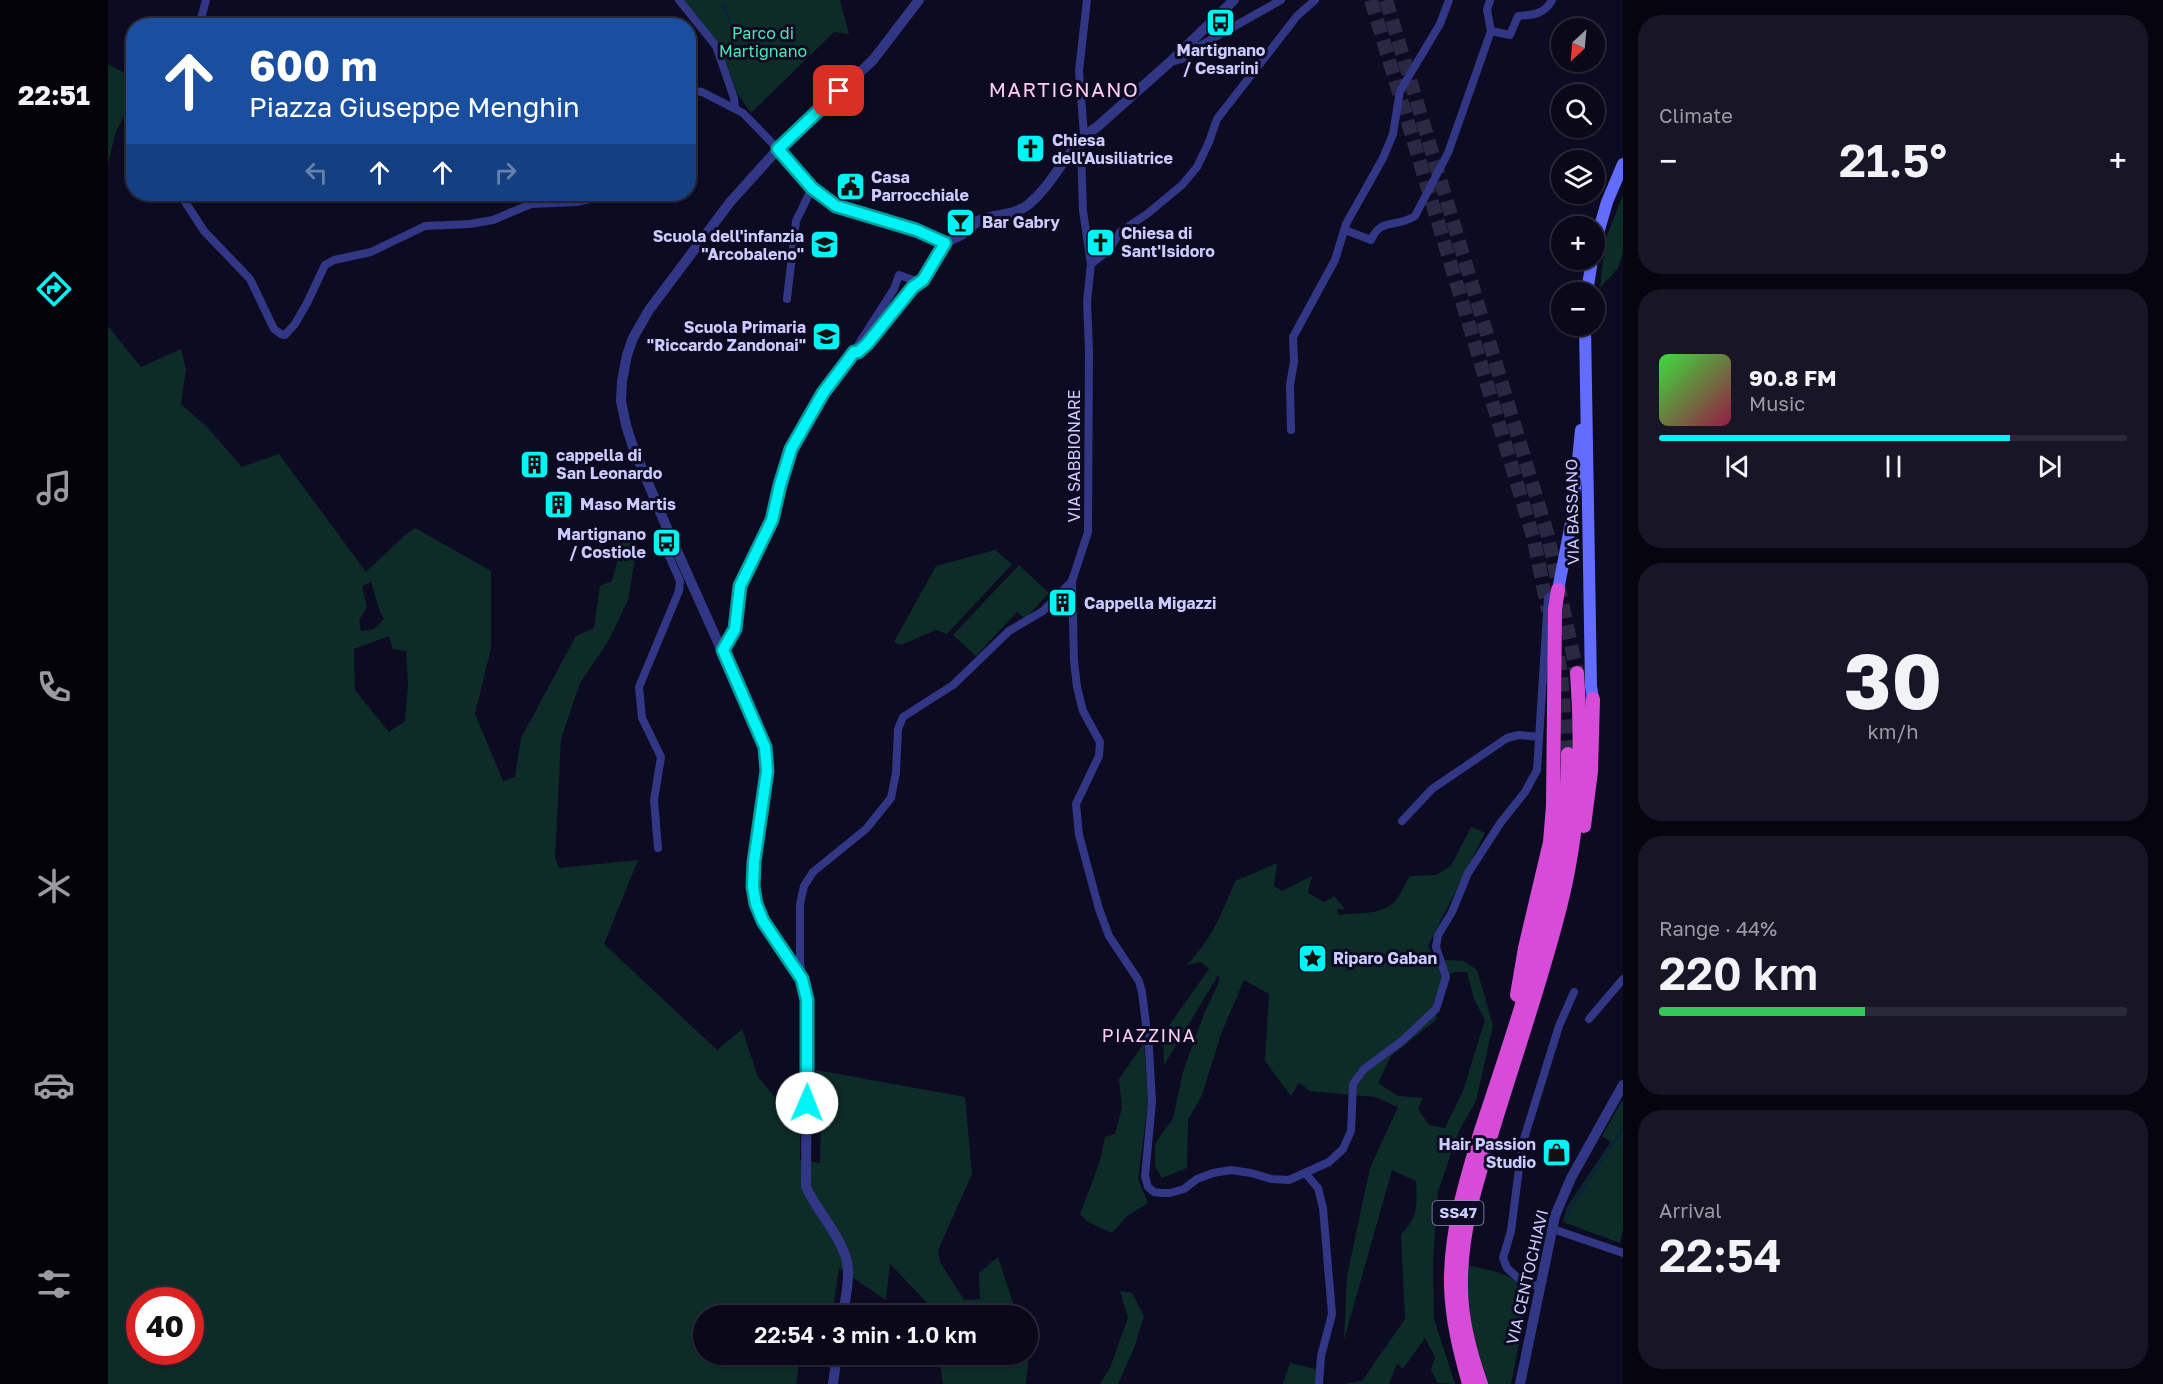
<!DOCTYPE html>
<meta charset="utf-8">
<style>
body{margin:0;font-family:"Golos Text",sans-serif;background:#181626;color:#f1f3f6;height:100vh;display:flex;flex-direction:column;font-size:22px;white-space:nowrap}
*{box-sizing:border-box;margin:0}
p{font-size:20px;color:#999aa2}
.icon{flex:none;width:33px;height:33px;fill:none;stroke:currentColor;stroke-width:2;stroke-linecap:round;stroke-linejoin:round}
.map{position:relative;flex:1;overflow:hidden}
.sheet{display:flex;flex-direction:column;gap:15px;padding:15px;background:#06040e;width:540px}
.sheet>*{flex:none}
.banner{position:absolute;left:18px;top:18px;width:570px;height:183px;border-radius:24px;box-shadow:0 2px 4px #0004,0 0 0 2px #2a2938;background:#1a4fa0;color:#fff;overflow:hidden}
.needle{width:39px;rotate:206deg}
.tools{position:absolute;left:1443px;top:18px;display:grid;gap:12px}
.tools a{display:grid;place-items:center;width:54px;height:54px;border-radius:50%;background:#0a0819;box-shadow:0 2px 4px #0004,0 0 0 2px #2a2938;font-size:30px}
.speed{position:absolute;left:18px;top:1287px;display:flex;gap:12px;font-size:30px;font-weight:700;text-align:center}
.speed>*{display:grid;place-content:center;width:78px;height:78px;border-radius:50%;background:#0a0819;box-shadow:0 2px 4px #0004,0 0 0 2px #2a2938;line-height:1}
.speed .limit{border:9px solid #d22;background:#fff;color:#111}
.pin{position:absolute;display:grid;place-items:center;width:51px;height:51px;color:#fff;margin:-26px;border-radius:12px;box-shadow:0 3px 9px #0006}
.me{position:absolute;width:66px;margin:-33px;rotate:1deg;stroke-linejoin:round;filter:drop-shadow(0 0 4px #0008)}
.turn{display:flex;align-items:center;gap:21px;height:126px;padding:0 24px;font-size:27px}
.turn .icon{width:78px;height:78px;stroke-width:2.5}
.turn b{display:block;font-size:42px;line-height:51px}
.lanes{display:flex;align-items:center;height:57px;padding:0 24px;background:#0003;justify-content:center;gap:30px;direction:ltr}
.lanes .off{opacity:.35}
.big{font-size:45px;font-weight:600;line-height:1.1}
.sheet .widget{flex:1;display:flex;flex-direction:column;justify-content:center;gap:9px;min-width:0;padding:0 21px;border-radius:24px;background:#181626}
.sheet .dial{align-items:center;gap:0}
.dial b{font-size:78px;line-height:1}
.song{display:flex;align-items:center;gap:18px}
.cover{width:72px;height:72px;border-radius:9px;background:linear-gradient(135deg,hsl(120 70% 55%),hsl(340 70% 35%))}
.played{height:6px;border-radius:3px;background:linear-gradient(90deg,#00f4f6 75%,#2a2938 75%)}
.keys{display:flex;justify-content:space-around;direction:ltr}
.heat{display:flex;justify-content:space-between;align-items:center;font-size:33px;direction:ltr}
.charge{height:9px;border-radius:4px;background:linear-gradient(90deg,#34c759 44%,#2a2938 0)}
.trip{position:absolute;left:585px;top:1305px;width:345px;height:60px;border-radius:30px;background:#0a0819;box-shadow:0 2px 4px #0004,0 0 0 2px #2a2938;font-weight:600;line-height:60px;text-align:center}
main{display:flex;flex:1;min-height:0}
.tab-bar{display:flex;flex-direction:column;width:108px;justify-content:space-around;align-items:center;background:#04030a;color:#999aa2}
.tab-bar .icon{width:42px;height:42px}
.tab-bar .active{color:#00f4f6}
.tab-bar b{font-size:27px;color:#f1f3f6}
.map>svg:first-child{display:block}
.green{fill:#0d2c28;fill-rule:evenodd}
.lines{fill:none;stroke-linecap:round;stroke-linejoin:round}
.stream{stroke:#072344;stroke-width:2}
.trunk-tunnel{stroke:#2a2842;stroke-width:14;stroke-dasharray:14 7;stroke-linecap:butt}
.minor{stroke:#313685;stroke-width:8}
.tertiary{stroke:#313685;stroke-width:10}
.secondary{stroke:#626dff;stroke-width:12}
.trunk{stroke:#d64cd8;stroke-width:14}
.route-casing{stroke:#009fa0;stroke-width:15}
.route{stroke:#00f4f6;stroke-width:10}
.labels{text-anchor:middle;stroke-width:6;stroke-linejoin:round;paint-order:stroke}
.shield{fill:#0d0b21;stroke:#9391bc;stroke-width:1.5}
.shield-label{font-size:15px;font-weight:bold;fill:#cccbff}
.park-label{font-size:16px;fill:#4ceab4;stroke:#0d0b21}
.poi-label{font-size:16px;font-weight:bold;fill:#cccbff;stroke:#0d0b21;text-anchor:start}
.street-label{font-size:16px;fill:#cccbff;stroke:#0d0b21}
.neighbourhood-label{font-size:18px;letter-spacing:1.5px;fill:#ffcdf1;stroke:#0d0b21}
.quarter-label{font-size:20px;letter-spacing:1.5px;fill:#ffcdf1;stroke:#0d0b21}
</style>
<main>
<nav class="tab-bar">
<b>22:51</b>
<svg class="icon active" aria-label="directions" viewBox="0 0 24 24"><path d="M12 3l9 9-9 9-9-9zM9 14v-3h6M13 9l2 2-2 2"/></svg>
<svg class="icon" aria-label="music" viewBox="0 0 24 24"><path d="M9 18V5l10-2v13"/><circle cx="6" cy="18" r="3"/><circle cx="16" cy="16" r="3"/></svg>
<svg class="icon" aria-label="phone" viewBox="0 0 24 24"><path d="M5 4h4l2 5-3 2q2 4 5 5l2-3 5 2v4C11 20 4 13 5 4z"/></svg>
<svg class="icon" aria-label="climate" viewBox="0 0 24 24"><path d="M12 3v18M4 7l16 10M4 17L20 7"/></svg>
<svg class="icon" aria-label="car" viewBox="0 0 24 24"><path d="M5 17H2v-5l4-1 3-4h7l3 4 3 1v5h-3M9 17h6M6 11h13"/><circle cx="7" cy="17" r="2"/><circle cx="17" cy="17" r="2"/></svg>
<svg class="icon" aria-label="filters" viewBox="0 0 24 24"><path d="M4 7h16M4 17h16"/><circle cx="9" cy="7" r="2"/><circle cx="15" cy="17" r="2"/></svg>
</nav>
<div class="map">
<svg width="1515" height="1384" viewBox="0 0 1515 1384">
<rect width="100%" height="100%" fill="#0d0b21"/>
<!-- green -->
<g class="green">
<path d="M576,0H732L741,34L726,32L643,113L629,93L614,51Z"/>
<path d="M0,64L26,78L25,98L7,134L0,165Z"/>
<path d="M1515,195V252L1510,268L1492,288L1497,241Z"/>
<path d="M0,326L33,367L73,349L78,369L73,404L99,427L134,467L171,454L258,572L297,535L307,528L383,571V648L367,714L395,781L407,777L413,738L468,636L486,628L492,586L504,581L517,533L528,552L520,600L501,640L472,683L453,739L447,858L451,868L530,860L496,944L609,1050L634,1029L650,1077L667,1097L693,1088L692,1160L712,1163L713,1114L705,1112L708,1070L857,1097L864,1174L830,1250L832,1262L856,1300L872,1299L871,1273L890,1257L909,1315H826L825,1309L782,1264L778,1300L731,1268L724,1315L596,1316V1354L692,1355L688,1384H0ZM263,582L271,609L276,619L266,629L253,631L251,620L259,607L254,586ZM281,636L285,649L298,651L300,683L297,721L281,732L247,690L246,649ZM32,1300H82V1352H32Z"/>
<path d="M887,550L904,564L839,634L828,630L793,645L786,642L828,566Z"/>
<path d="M911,565L941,593L917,619L909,612L868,656L845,635Z"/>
<path d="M1363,827L1377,833L1320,946L1328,961L1340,960L1356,961L1369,970L1385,1025L1368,1101L1351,1131L1330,1191L1325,1262L1326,1319L1347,1384L1330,1383L1323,1370L1327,1357L1317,1338L1295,1369L1289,1363L1281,1384H1236L1254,1381L1297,1319L1293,1234C1311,1218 1309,1203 1308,1181L1284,1170L1236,1340L1239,1276L1262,1168L1290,1107L1267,1097L1202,1091L1191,1083L1183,1096L1157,1061L1161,994L1136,980L1113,1034L1094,1095L1080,1120L1079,1168L1054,1178L1047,1166V1144L1065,1118L1075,1072L1096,1014L1111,982V974L1056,1065L1055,1034L1101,969L1093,962L1079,965C1104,938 1114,914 1127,881L1169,863L1166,886L1174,891L1204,876L1200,893L1216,902L1226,896L1237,909H1229L1231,915C1248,912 1275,916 1287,901C1293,894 1297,884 1302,876L1328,875L1343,866ZM1348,972H1359L1366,999L1377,1020L1355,1091L1337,1128L1321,1125L1310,1109L1315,1098L1290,1096L1270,1083L1283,1056L1329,1019L1325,1003L1335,976Z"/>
<path d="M1036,1043L1040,1102L1030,1179L1040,1203L1019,1216L1004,1233L980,1222L972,1214L991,1164L997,1137L1007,1134L1014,1108L1011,1079Z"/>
<path d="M1515,1099V1229L1512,1243L1455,1222L1459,1207L1503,1142L1494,1136Z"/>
<path d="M1358,1265C1380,1270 1412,1273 1420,1297L1403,1384H1379L1362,1326Z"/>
<path d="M1012,1291L1024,1293L1036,1316L1026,1348L1010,1384H992L1002,1368L1020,1318Z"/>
<path d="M920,1347L921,1353L918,1384H835L831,1355L920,1354Z"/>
<path d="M1182,1363L1207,1369L1213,1384H1175Z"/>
</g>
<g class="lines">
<!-- stream -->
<g class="stream">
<path d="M615,4L631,39"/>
<path d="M1459,1219L1462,1208L1515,1129"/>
</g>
<!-- trunk-tunnel -->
<g class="trunk-tunnel">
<path d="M1263,0L1426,540L1440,611"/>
<path d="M1278,0L1440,536L1469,673"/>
<path d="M1450,657L1453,674L1460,754"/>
</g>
<!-- minor -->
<g class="minor">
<path d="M571,0L608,46L626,98L627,108"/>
<path d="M91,26L98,0"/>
<path d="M1383,31L1402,35L1410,16C1425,15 1437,14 1444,0"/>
<path d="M1063,62L1074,59L1088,48L1173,0"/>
<path d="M580,94L588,91L594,92L635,113L670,149"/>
<path d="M72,194L96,231L142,279L166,329L173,334L177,335L187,324L199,303L217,265L226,260L263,252L317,226L362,224L385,220L423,204L469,202L501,194"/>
<path d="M1237,230L1263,240C1273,217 1289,228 1307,216L1340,153L1383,31L1379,10L1382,0"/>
<path d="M983,264L1001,250L1012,232L1039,214L1074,185L1089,167L1101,142L1109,119L1189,16L1207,0"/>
<path d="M679,299L688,221L704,188"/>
<path d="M746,352H750L759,344L805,287L815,280L837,243"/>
<path d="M1183,430L1182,385L1186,362L1185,337L1227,260L1238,224L1275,158L1285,134L1292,91L1332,24L1341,0"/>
<path d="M964,581L966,661L969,687L975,711L992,742L991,756L968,804L971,835L991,909L1001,936L1031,981L1034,992L1041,1049L1044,1102L1037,1176L1040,1187L1046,1192L1054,1193H1062L1076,1189L1089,1179L1105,1173L1123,1170L1143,1173L1163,1179L1181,1180L1221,1162L1235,1149L1243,1131L1245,1084L1256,1069L1294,1041L1328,1009L1338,977L1328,947L1330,935L1344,912L1360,873L1393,822L1417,792L1429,770L1440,598L1449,591"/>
<path d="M615,650L627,629L632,586L664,520L672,485L683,449L715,393L745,353L786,289L791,275L811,282"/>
<path d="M1294,821L1324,789L1399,738L1411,735L1431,737"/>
<path d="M550,848L546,800L553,757L534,718L531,687L571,591L572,581L552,536L561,533"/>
<path d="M694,977L692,961V904L696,886L705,872L758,829L783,798L788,773L790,729L795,717L845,685L901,631L935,611L964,581L980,532L981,352L979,301L983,264L975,211L973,148L976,135L971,71L979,0"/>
<path d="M1481,1019L1515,979"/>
<path d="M1198,1174L1210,1188L1215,1208L1224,1314L1213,1356L1211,1384"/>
<path d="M1442,1228L1515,1253"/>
<path d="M1431,1287L1411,1279L1399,1268L1395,1258L1403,1231L1414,1145L1451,1026L1466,992"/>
</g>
<!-- tertiary -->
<g class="tertiary">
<path d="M670,149L704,188L728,206L808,230L837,243C844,239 852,236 858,232C863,228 867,222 872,220C888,213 907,216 921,204C948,182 959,146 989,127L1062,62L1126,0"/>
<path d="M735,1316C737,1298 744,1272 737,1255C729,1231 709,1211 698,1187L699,1000L694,979L655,921L648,904L645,887L647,862L659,771L657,747L561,533L525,447L518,425L513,401L514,381L519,355L525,338L541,310L623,201L670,149L765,60L811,0"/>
<path d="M725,1384L729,1354"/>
<path d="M1412,1384L1447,1216L1463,1178L1515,1085"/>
</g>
<!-- secondary -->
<g class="secondary">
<path d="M1486,247L1499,202L1515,164"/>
<path d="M1479,292L1484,260"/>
<path d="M1477,326L1483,686L1485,699"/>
<path d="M1450,590L1464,518L1473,430"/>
</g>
<!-- trunk -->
<g class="trunk">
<path d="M1476,826L1483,771L1485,699"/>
<path d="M1409,995L1417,948L1442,842L1445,806L1447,609L1450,590"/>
<path d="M1361,1384C1352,1352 1344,1320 1343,1286C1342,1233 1357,1184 1372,1134C1389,1082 1407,1030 1422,978C1443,905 1460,830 1460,754"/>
<path d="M1373,1384C1362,1353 1353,1320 1353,1287C1352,1228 1371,1175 1388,1119C1410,1047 1435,976 1453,903C1472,827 1475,751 1469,673"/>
</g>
</g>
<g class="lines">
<defs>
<path id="route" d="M699,1103V1000L694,979L655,921L648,904L645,887L646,862L659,771L657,747L615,650L627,629L632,586L664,520L672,485L683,449L715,393L746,352H750L759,344L805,287L815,280L837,243L808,230L728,206L704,188L670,149L731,91"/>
</defs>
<!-- route casing -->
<use href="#route" class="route-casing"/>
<!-- route -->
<use href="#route" class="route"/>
</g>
<!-- icons -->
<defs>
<symbol id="bus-square" viewBox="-11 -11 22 22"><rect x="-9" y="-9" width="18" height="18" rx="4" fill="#00f4f6" stroke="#0d0b21"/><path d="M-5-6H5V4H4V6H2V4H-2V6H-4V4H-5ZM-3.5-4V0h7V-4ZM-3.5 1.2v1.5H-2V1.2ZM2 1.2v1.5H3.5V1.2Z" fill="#111"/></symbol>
<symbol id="church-square" viewBox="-11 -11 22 22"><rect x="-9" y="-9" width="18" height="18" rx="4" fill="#00f4f6" stroke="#0d0b21"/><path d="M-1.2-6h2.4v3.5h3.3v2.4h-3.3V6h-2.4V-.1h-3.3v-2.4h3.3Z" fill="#111"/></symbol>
<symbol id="civic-square" viewBox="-11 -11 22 22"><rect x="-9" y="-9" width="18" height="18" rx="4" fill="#00f4f6" stroke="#0d0b21"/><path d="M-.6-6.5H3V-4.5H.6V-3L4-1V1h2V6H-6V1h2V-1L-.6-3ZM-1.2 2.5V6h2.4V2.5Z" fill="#111"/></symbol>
<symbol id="bar-square" viewBox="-11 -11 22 22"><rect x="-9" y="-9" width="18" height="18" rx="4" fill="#00f4f6" stroke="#0d0b21"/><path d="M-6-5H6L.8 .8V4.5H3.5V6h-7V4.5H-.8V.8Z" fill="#111"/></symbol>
<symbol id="school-square" viewBox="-11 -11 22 22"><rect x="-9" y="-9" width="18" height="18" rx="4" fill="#00f4f6" stroke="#0d0b21"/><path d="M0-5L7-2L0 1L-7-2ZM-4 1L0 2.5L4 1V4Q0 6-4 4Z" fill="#111"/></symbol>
<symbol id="building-square" viewBox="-11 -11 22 22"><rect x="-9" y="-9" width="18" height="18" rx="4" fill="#00f4f6" stroke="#0d0b21"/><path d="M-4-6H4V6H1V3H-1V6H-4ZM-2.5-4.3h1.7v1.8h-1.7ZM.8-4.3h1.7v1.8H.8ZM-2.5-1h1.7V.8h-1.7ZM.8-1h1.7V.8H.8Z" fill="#111"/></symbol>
<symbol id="sight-square" viewBox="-11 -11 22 22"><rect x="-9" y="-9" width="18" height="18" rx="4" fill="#00f4f6" stroke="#0d0b21"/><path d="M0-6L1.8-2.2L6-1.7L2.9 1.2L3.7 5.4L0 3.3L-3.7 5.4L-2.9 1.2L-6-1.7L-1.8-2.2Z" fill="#111"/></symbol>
<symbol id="shop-square" viewBox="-11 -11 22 22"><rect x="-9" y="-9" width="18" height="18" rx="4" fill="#00f4f6" stroke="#0d0b21"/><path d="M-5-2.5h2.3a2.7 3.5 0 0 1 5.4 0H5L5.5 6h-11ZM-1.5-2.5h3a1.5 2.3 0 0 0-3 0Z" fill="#111"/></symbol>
</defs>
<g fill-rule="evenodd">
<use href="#bus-square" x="1096" y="6" width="33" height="33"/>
<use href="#church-square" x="906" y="132" width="33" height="33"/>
<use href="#civic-square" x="726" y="170" width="33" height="33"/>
<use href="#bar-square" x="836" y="206" width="33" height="33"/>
<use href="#church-square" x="976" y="226" width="33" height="33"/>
<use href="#school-square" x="700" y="228" width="33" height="33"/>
<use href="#school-square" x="702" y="320" width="33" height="33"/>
<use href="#building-square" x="410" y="448" width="33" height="33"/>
<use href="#building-square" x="434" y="488" width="33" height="33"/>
<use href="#bus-square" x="542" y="526" width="33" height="33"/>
<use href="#building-square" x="938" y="586" width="33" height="33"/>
<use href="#sight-square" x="1188" y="942" width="33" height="33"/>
<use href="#shop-square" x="1432" y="1136" width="33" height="33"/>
</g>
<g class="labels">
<!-- shield labels -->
<rect class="shield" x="1324.5" y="1201" width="51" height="24" rx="4.5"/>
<g class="shield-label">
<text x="1350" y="1218">SS47</text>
</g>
<!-- park labels -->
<g class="park-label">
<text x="655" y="39">Parco di<tspan x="655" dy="18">Martignano</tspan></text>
</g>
<!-- poi labels -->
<g class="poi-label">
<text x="1113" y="56" text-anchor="middle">Martignano<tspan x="1113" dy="18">/ Cesarini</tspan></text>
<text x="944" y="146">Chiesa<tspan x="944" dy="18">dell'Ausiliatrice</tspan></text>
<text x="763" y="183">Casa<tspan x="763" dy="18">Parrocchiale</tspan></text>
<text x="874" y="228">Bar Gabry</text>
<text x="1013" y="239">Chiesa di<tspan x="1013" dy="18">Sant'Isidoro</tspan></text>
<text x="696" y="242" text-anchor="end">Scuola dell'infanzia<tspan x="696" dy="18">"Arcobaleno"</tspan></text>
<text x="698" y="333" text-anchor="end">Scuola Primaria<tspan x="698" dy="18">"Riccardo Zandonai"</tspan></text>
<text x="448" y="461">cappella di<tspan x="448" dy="18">San Leonardo</tspan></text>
<text x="472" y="510">Maso Martis</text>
<text x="538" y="540" text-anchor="end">Martignano<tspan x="538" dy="18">/ Costiole</tspan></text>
<text x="976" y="609">Cappella Migazzi</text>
<text x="1225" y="964">Riparo Gaban</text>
<text x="1428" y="1150" text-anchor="end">Hair Passion<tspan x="1428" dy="18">Studio</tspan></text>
</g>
<!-- street labels -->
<g class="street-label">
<text transform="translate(966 456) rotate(-90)" y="6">VIA SABBIONARE</text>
<text transform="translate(1464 512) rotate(-91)" y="6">VIA BASSANO</text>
<text transform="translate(1419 1277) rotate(-77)" y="6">VIA CENTOCHIAVI</text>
</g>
<!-- neighbourhood labels -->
<g class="neighbourhood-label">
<text x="1041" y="1042">PIAZZINA</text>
</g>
<!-- quarter labels -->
<g class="quarter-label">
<text x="956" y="97">MARTIGNANO</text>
</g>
</g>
</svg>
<div class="tools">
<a><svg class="needle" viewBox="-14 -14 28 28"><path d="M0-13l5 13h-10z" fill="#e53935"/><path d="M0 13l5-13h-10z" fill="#999aa2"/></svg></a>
<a><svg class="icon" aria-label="search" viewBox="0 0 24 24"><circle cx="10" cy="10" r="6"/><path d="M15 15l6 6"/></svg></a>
<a><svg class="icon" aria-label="layers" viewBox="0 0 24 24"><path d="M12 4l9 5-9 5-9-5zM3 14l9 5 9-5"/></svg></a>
<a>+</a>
<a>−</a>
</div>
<div class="speed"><div class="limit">40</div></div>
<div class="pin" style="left:731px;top:91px;background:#d93025"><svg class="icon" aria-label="arrive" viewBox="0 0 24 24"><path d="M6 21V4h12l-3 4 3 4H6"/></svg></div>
<svg class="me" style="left:699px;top:1103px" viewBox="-20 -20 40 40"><circle r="19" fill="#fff"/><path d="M0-13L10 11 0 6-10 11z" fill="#00f4f6"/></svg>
<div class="trip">22:54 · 3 min · 1.0 km</div>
<div class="banner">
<div class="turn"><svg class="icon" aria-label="ahead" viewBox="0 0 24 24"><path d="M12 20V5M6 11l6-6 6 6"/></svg><div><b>600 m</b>Piazza Giuseppe Menghin</div></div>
<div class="lanes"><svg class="icon off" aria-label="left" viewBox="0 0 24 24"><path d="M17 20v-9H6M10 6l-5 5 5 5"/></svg><svg class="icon" aria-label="ahead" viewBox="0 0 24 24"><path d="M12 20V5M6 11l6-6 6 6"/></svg><svg class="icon" aria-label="ahead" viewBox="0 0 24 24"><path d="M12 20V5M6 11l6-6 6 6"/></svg><svg class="icon off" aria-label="right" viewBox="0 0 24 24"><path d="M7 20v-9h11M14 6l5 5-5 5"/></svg></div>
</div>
</div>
<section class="sheet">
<div class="widget"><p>Climate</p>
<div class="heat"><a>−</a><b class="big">21.5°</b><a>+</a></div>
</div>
<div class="widget">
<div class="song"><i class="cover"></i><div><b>90.8 FM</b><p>Music</p></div></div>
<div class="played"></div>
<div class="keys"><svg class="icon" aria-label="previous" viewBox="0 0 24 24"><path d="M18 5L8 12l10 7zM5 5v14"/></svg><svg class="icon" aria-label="pause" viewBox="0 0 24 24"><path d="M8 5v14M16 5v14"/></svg><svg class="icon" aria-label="next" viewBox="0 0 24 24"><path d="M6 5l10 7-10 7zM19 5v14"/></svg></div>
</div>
<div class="widget dial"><b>30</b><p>km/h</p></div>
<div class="widget"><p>Range · 44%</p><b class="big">220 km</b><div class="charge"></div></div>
<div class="widget"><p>Arrival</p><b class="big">22:54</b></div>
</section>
</main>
